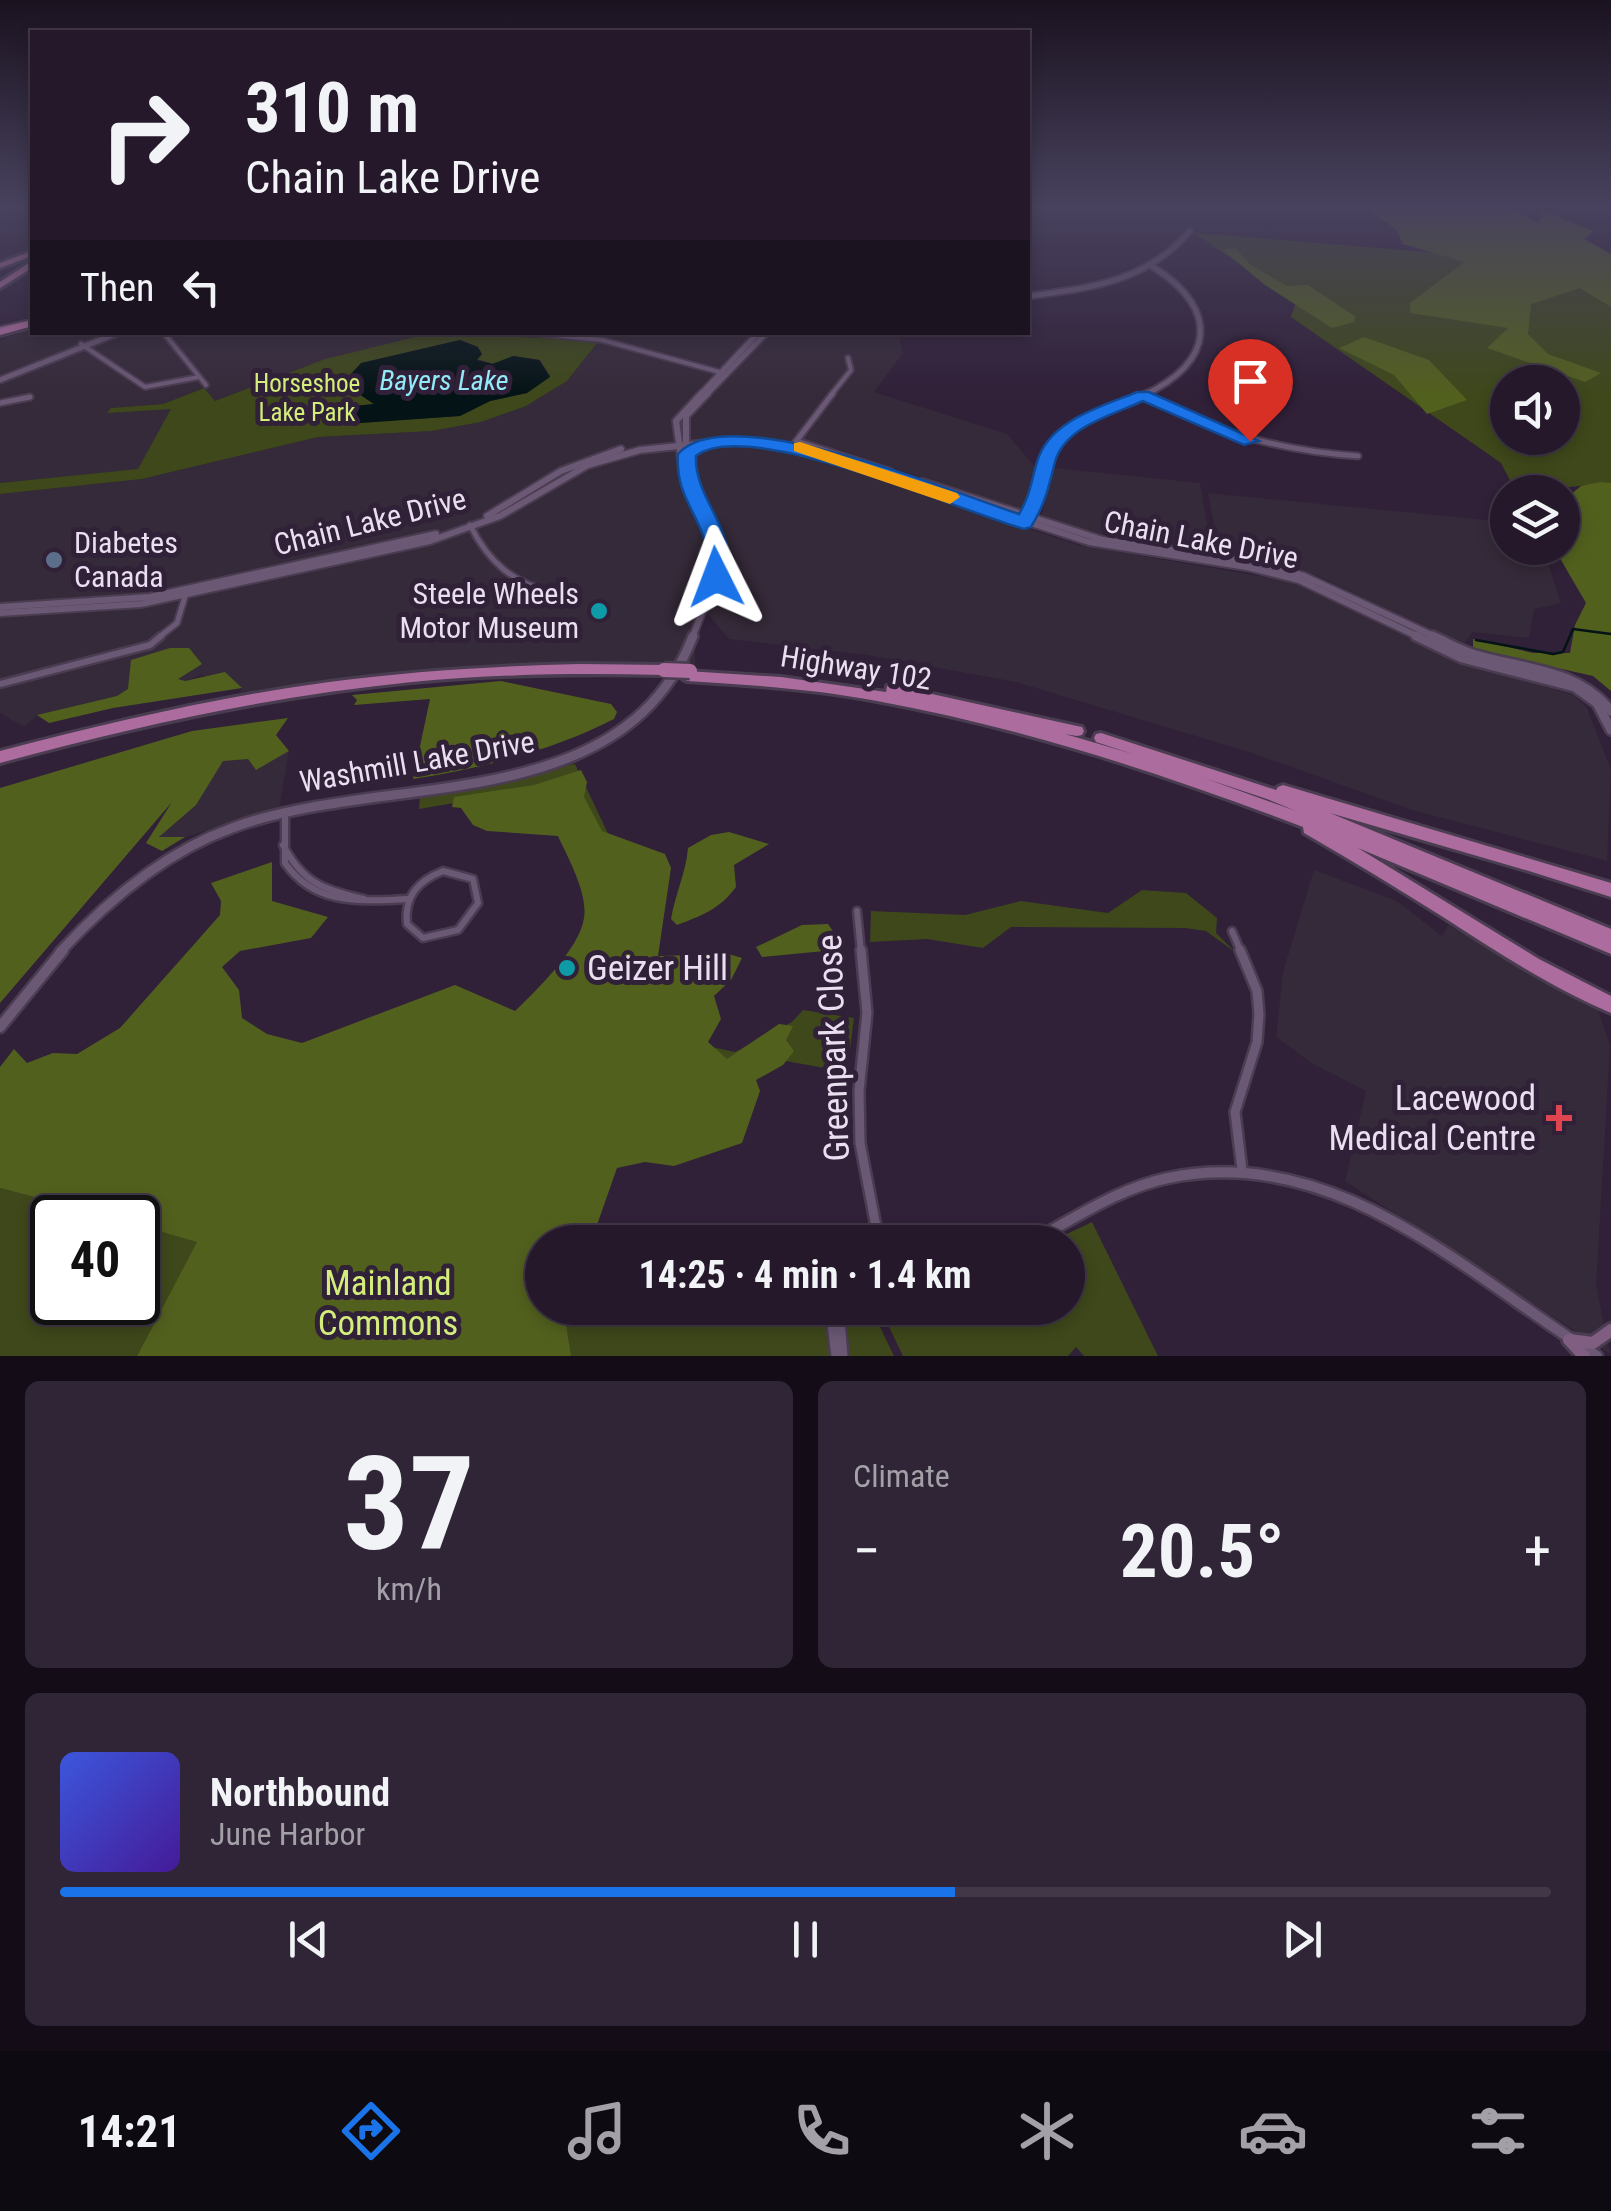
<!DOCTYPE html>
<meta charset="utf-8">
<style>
body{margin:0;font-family:"Roboto Condensed",sans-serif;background:#302536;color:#f1f3f6;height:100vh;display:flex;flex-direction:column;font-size:38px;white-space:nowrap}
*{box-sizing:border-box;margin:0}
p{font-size:32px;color:#a3a0a8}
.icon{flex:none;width:55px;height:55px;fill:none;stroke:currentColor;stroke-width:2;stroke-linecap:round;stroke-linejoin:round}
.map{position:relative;height:1356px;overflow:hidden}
.panel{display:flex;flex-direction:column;gap:25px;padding:25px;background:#140d17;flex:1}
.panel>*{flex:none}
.hud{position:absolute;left:30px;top:30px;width:1000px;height:305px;border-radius:0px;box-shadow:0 5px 15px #0003,0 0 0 2px #413747;background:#24182a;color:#f1f3f6;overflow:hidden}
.buttons{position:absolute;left:1490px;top:365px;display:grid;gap:20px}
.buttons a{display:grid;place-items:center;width:90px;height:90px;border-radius:50%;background:#24182a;box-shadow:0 5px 15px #0003,0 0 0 2px #413747;font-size:50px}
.speed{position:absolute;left:30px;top:1195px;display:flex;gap:20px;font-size:50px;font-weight:700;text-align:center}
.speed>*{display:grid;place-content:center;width:130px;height:130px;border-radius:50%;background:#24182a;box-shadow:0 5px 15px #0003,0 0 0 2px #413747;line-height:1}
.speed .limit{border:5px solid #111;border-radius:15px;background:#fff;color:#111}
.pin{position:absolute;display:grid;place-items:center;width:85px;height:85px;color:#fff;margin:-102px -42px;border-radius:50% 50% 50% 0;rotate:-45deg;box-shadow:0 0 10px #0007}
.pin .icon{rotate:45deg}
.me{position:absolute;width:110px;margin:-55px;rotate:357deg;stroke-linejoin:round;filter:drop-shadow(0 0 8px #0008)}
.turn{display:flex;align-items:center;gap:35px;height:210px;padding:0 50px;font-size:45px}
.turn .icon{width:130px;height:130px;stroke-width:2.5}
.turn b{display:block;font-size:70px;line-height:85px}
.then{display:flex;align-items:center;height:95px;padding:0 50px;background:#0003;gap:20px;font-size:38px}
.big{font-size:75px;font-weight:700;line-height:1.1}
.panel .tile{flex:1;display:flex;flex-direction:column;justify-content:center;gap:15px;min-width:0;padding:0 35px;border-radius:15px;background:#302536}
.panel .dial{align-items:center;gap:0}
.dial b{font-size:130px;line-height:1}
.song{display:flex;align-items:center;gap:30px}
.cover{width:120px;height:120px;border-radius:15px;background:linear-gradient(135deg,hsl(230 70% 55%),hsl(260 70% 35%))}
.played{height:10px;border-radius:5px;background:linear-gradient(90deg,#1a73e8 60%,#413747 60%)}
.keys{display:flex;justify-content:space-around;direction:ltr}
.heat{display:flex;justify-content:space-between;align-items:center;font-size:55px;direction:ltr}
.panel .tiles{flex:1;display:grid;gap:25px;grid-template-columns:1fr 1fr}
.tile:last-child{grid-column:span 2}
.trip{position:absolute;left:525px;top:1225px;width:560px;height:100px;border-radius:50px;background:#24182a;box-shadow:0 5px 15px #0003,0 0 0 2px #413747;font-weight:700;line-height:100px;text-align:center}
.tabs{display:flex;height:160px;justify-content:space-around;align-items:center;background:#0e0a11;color:#a3a0a8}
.tabs .icon{width:70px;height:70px}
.tabs .current{color:#1a73e8}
.tabs b{font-size:45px;color:#f1f3f6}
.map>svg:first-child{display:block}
.commercial{fill:#352a39}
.green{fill:#3e481a;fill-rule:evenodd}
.forest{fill:#52601e}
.water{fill:#041315}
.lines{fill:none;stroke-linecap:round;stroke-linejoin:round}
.stream{stroke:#041315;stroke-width:2.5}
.minor-far3-casing{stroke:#4a3c51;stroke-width:8}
.minor-far2-casing{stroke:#4a3c51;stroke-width:9}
.minor-far1-casing{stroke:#4a3c51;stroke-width:11}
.minor-casing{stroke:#4a3c51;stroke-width:14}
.tertiary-far3-casing{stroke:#4a3c51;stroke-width:9}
.tertiary-far2-casing{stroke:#4a3c51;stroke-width:10}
.tertiary-far1-casing{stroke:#4a3c51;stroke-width:14}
.tertiary-casing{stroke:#4a3c51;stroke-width:15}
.secondary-casing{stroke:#4a3c51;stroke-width:18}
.primary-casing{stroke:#4a3c51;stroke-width:10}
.motorway-casing{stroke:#4a3c51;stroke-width:6}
.minor-far3{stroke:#6b5874;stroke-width:4}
.minor-far2{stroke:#6b5874;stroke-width:5}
.minor-far1{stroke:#6b5874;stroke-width:6}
.minor{stroke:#6b5874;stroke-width:9}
.tertiary-far3{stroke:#6b5874;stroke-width:5}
.tertiary-far2{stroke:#6b5874;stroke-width:6}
.tertiary-far1{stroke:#6b5874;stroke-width:9}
.tertiary{stroke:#6b5874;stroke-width:10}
.secondary{stroke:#7f5e81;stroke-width:12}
.primary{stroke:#93648d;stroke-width:6}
.motorway{fill:#ad6c9e;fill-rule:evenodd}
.motorway-bridge-casing{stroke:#4a3c51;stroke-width:19;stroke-linecap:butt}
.motorway-bridge{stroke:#ad6c9e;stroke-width:14}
.route{fill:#1a73e8;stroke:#114b97;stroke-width:2.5}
.slow{fill:#f59e0b}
.service-dot{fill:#5c6f8a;stroke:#302038;stroke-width:4}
.culture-dot{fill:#0f9aa8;stroke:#302038;stroke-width:4}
.health-dot{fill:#e0444e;stroke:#302038;stroke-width:4}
.labels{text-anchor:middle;stroke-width:10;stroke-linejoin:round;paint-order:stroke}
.far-park-label{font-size:25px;fill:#d3ee7b;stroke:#302038}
.far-water-label{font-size:28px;font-style:italic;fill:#93ebf9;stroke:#302038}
.street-label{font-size:30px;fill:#eadff0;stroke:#302038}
.poi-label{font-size:30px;fill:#eadff0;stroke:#302038;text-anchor:start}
.near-poi-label{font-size:35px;fill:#eadff0;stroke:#302038;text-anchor:start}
.near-street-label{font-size:35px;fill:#eadff0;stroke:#302038}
.near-park-label{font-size:35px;fill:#d3ee7b;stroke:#302038}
</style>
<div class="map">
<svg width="1611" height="1356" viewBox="0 0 1611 1356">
<rect width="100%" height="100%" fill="#302038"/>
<!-- commercial -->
<g class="commercial">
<path d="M32,327V332L431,333L325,359L215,401L203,388L163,404L111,408H173L141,469L0,483V341Z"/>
<path d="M605,333H898L903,353L874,392L1007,434L1036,468L1035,489L1024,508L1016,510L835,448L825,461L1078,545L1288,581L1353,607L1462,664L1574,695L1587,708L1611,770L1607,861L1412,810L1252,753L1016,682L867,655L729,639L691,595L696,672L329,686L238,697L242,688L202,675L185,681L176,678L201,664L117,696L38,715L24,727L0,713V494L142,479L318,437L432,431L481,422L526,406L567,381Z"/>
<path d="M1054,468L1200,483L1212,552L1111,536L1041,518Z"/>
<path d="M1208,493L1507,522L1508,548H1543L1561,603L1534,609L1529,638L1473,632L1462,646L1321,577L1266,560L1219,553Z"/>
<path d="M289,751L279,808L185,837L162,840L159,837L196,805L223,760L248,759L256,770Z"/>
<path d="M1314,870L1397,901L1442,936L1448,925L1598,1010L1610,1045L1596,1286L1610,1354L1345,1181L1366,1091L1313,1064L1276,1037L1283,972Z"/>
</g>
<!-- green -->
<g class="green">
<path d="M1194,233L1611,267V483L1516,492L1501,463L1291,317L1296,302ZM1508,382H1562V438H1508Z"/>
<path d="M431,333L582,340L588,333H605L567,381L526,406L481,422L432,431L318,437L142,479L0,494V483L138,469L171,409L107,413L111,408L163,404L204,388L215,401L325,359ZM460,340L477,347L476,359L495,364L513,356L540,360L550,376L527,393L490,401L460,416L349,423L336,416L345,407L374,404L359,394L360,387L352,375L362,363Z"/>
<path d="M575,764L632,884L666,868L641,955L702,1045L735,1052L792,1022L803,1010L854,1018L847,1072L752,1055L747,1078L643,1058L649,1036L559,1019L592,939L602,891L565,809L508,794L419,809L420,796Z"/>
<path d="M1142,890L1186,893L1217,918L1216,933L1235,952L1206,931L1185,928L1011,927L983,948L927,939L870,942L871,911L965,915L1021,901L1108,913Z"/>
<path d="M0,1188L110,1217L52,1218V1302H138V1225L198,1241L137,1356H0Z"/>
<path d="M1092,1222L1158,1356H1084L1076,1347L1068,1356H903L880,1308H1068V1242H1050Z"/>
<path d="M542,1308H572L571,1313L734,1326L871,1308L894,1356H300Z"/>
</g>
<!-- forest -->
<g class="forest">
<path d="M1362,206H1504L1539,223L1543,211L1593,231L1584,239L1611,254V307L1580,288L1531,304L1528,334L1548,354L1601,373L1585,382L1487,348L1508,328L1410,313V303L1464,262L1403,244L1396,229Z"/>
<path d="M1235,248L1251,265L1287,286L1308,285L1356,317L1354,322L1332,328L1265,285L1223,250Z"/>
<path d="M1364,337L1429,360L1467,400L1427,414L1394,375L1339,348Z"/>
<path d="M1600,482L1611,483V691L1593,676L1473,649V639L1533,653H1570L1575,625L1586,603L1554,548H1562L1563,501L1581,486Z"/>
<path d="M170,648H189L202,664L178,679L185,681L225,672L242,688L113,708L49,723L37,715L117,696L128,689L131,660Z"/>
<path d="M501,681L611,704L617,712L614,719C551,751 483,768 413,779L430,699L354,705L357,700L352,695Z"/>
<path d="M288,718L276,735L289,751L256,770L248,759L223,761L196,805L159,837H185L162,851L146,843L172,802L0,1003V788L192,731Z"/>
<path d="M581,770L587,782L584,797L602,831L665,854L671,868L658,956L729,954L742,958L731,980L714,996L721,1019L708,1042L727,1059L779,1024L793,1026L786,1040L794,1051L783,1065L756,1080L760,1091L742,1143L674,1166L645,1162L617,1168L591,1242H542V1308H550L566,1325L571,1356H137L197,1242L138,1225V1218L110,1217L0,1188V1067L14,1049L27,1063L53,1053L77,1054L120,1028L220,915L221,901L211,883L272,862V901L328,917L311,938L240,951L222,967L239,990L242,1018L267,1034L302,1043L455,985L515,1011C536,991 580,948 584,918C588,893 568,858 558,836L487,831L473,825L461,808L452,807L454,797L534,785Z"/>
<path d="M729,832L769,844L734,865L736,887C720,909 701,916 677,925L671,919C675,894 686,873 688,848L711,835Z"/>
<path d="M828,924L841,943L835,950L762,957L756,947L802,925Z"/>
</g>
<!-- water -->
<path class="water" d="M460,340L478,347L482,354L477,360L492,364L513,356L539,360L550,377L527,393L490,401L460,416L347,424L335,415L345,407L374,404L359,394L360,387L350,375L361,363Z"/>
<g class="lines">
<!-- stream -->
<path class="stream" d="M1476,640L1553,654L1563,652L1573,629L1611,634"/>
<defs>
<g id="minor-far3">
<path d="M163,332L206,385"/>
<path d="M524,332L602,340L723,373"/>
<path d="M81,344L145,387L199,377"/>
<path d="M831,395L851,370L848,358"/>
</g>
<g id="minor-far2">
<path d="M1143,395C1211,432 1281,451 1358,456"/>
<path d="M0,403L30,397"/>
<path d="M794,444L833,393"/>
<path d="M470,525C489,563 513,583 554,593"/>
<path d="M158,638L177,623L187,590"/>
</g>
<g id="minor-far1">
<path d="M0,684L150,645L161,636"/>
<path d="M285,814V863C315,906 360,901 407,899"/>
<path d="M283,845C303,883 324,890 364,899"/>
<path d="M443,871L473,879L478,903L458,930L423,938L407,924C404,896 418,881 443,871Z"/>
<path d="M857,911L861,952"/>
<path d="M1232,931L1241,952"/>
</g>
<g id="minor">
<path d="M861,950L867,1013L859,1091L860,1143L879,1242"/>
<path d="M1240,950L1257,991L1259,1014L1257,1042L1235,1112L1242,1170"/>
<path d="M830,1308L836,1356"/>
<path d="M839,1308L843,1356"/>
</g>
<g id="tertiary-far3">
<path d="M1028,296C1091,288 1146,282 1190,231"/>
<path d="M0,380L120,332"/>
<path d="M700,395L759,332"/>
<path d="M706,395L767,332"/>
<path d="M1144,395C1214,363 1221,309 1153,267"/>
</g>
<g id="tertiary-far2">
<path d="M798,442L890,472"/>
<path d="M686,472V416L708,393"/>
<path d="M922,482L1103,540L1253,562L1304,576L1438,638"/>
<path d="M487,516L561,471L621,449"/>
<path d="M1026,519C1041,496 1042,477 1050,453C1062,419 1119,406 1149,393"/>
<path d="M0,607L150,597L436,534"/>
<path d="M0,613L141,604L430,541L500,516L588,465L640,450L736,440L802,448L1089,542L1247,567L1299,580L1421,638"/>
<path d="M692,638L715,579L720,554L683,472L676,421L702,393"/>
</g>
<g id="tertiary-far1">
<path d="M1416,636L1462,658L1575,687L1597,703L1611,730"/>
<path d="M1432,636C1446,642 1461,651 1476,655C1524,669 1578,669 1611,711"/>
<path d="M60,952C108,900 165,852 232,828C384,771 622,820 693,636"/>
</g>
<g id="tertiary">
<path d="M0,1027L63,950"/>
<path d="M1030,1242C1074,1219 1119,1188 1168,1178C1336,1143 1466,1274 1597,1356"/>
<path d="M607,1308L701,1317L816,1308"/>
</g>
<g id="secondary">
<path d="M1569,1340L1593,1343L1611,1330"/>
<path d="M1571,1342L1584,1356"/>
</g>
<path id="primary" d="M0,330L32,323"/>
<g id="motorway">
<path d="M32,251V256L0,268V263Z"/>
<path d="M29,263H32V268L0,288V282Z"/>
<path d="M26,322L29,323V327L0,335V329Z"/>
<path d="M580,664L664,665L668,667L670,670L668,673L664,675C580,673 496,674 412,682C272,696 135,726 0,763V751C108,723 217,697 329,682C412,671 496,666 580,664Z"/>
<path d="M687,671L781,677L886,692L887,686L891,685L1077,726L1082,727L1084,731L1082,735L1077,736L1065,734L1133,754L1096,742L1094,738L1096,734L1101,733L1276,790L1278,787L1283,785L1611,883V897L1529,871L1330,813L1611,929V954L1358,848L1539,959L1611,996V1013C1552,988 1497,952 1443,917C1397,888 1351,860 1304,833L1303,827C1164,774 1024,728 877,701C815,689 751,685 687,681L683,679L681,676L683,673ZM1204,778L1267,799L1296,811Z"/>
</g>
</defs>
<!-- minor-far3 casing -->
<use href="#minor-far3" class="minor-far3-casing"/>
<!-- minor-far2 casing -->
<use href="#minor-far2" class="minor-far2-casing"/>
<!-- minor-far1 casing -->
<use href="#minor-far1" class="minor-far1-casing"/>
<!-- minor casing -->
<use href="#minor" class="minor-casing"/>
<!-- tertiary-far3 casing -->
<use href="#tertiary-far3" class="tertiary-far3-casing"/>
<!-- tertiary-far2 casing -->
<use href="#tertiary-far2" class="tertiary-far2-casing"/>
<!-- tertiary-far1 casing -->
<use href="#tertiary-far1" class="tertiary-far1-casing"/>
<!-- tertiary casing -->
<use href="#tertiary" class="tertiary-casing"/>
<!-- secondary casing -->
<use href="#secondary" class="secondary-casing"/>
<!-- primary casing -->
<use href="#primary" class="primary-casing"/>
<!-- motorway casing -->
<use href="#motorway" class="motorway-casing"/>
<!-- minor-far3 -->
<use href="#minor-far3" class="minor-far3"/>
<!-- minor-far2 -->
<use href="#minor-far2" class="minor-far2"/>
<!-- minor-far1 -->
<use href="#minor-far1" class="minor-far1"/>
<!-- minor -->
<use href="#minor" class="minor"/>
<!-- tertiary-far3 -->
<use href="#tertiary-far3" class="tertiary-far3"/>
<!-- tertiary-far2 -->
<use href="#tertiary-far2" class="tertiary-far2"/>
<!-- tertiary-far1 -->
<use href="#tertiary-far1" class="tertiary-far1"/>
<!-- tertiary -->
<use href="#tertiary" class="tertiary"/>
<!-- secondary -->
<use href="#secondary" class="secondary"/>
<!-- primary -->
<use href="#primary" class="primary"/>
<!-- motorway -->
<use href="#motorway" class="motorway"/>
<defs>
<path id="motorway-bridge" d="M664,670L690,671"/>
</defs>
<!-- motorway-bridge casing -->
<use href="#motorway-bridge" class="motorway-bridge-casing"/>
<!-- motorway-bridge -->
<use href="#motorway-bridge" class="motorway-bridge"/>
</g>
<!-- sky -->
<linearGradient id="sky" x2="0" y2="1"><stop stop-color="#1a121f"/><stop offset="0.52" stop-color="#48425e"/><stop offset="1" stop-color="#48425e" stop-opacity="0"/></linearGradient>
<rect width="1611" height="396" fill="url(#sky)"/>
<!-- route -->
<path class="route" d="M1137,392H1149L1259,441L1244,445L1143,401C1113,415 1065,426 1055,462C1048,489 1046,502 1031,527L1024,529C960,511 747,416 696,456C694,503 745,536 723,582H708L705,577C716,522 674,508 678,454C727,397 954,493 1019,514C1030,496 1031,482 1037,462C1049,420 1101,407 1137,392Z"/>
<!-- slow -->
<path class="slow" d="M800,442L957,493L960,497L950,504L944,502L794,451V443Z"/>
<!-- markers -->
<circle class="service-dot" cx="54" cy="560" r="10"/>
<g class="culture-dot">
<circle cx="599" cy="611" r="10"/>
<circle cx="567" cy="968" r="10"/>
</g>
<path class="health-dot" d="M1554 1103h10v10h10v10h-10v10h-10v-10h-10v-10h10z"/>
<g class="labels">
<!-- far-park labels -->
<g class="far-park-label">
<text x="307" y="392">Horseshoe<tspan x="307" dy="29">Lake Park</tspan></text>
</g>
<!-- far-water labels -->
<g class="far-water-label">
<text x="444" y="390">Bayers Lake</text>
</g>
<!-- street labels -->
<g class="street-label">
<text transform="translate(370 522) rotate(-14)" y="10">Chain Lake Drive</text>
<text transform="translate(1201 540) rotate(11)" y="10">Chain Lake Drive</text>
<text transform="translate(856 668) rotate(9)" y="10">Highway 102</text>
<text transform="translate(417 762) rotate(-10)" y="10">Washmill Lake Drive</text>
</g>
<!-- poi labels -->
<g class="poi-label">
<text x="74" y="553">Diabetes<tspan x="74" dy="34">Canada</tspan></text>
<text x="579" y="604" text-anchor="end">Steele Wheels<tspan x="579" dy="34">Motor Museum</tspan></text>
</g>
<!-- near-poi labels -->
<g class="near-poi-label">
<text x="587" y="980">Geizer Hill</text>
<text x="1536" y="1110" text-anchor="end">Lacewood<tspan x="1536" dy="40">Medical Centre</tspan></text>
</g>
<!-- near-street labels -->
<g class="near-street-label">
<text transform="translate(833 1048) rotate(-92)" y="12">Greenpark Close</text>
</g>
<!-- near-park labels -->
<g class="near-park-label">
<text x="388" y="1295">Mainland<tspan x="388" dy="40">Commons</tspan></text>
</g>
</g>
</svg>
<div class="buttons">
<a><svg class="icon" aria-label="sound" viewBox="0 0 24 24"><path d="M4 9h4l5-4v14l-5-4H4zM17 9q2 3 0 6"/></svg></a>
<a><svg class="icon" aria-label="layers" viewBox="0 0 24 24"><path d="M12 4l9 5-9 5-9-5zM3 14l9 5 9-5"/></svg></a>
</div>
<div class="speed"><div class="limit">40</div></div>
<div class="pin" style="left:1250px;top:441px;background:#d93025"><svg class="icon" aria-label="arrive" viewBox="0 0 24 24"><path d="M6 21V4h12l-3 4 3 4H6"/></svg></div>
<svg class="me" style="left:716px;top:577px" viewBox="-20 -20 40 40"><path d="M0-17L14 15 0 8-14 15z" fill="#1a73e8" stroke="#fff" stroke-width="4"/></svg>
<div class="trip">14:25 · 4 min · 1.4 km</div>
<div class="hud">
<div class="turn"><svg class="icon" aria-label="right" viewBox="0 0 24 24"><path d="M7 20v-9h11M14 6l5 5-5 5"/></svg><div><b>310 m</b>Chain Lake Drive</div></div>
<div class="then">Then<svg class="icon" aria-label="left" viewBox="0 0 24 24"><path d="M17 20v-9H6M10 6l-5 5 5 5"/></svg></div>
</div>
</div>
<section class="panel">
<div class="tiles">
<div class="tile dial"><b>37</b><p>km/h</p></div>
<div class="tile"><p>Climate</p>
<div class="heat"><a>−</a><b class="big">20.5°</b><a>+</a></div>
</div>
<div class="tile">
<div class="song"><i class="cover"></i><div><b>Northbound</b><p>June Harbor</p></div></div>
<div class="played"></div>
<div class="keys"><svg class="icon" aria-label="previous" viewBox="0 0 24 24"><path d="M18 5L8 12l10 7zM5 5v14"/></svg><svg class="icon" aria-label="pause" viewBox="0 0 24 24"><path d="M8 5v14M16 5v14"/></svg><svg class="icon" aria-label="next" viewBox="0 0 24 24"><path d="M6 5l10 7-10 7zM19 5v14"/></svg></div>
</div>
</div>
</section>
<nav class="tabs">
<b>14:21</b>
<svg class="icon current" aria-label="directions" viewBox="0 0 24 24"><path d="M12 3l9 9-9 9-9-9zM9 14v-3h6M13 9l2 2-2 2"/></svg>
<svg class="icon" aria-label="music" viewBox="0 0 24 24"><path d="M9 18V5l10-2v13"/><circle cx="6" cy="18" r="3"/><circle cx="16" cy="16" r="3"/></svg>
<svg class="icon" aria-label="phone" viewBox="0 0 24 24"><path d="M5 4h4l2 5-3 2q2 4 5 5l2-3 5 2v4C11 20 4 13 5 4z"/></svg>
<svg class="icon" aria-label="climate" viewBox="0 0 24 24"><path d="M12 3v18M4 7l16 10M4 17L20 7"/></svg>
<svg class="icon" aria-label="car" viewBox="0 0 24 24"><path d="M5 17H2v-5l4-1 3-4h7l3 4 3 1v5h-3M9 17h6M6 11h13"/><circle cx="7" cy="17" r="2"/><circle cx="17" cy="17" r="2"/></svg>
<svg class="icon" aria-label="filters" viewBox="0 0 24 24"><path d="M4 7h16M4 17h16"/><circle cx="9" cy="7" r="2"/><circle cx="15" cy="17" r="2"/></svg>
</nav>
